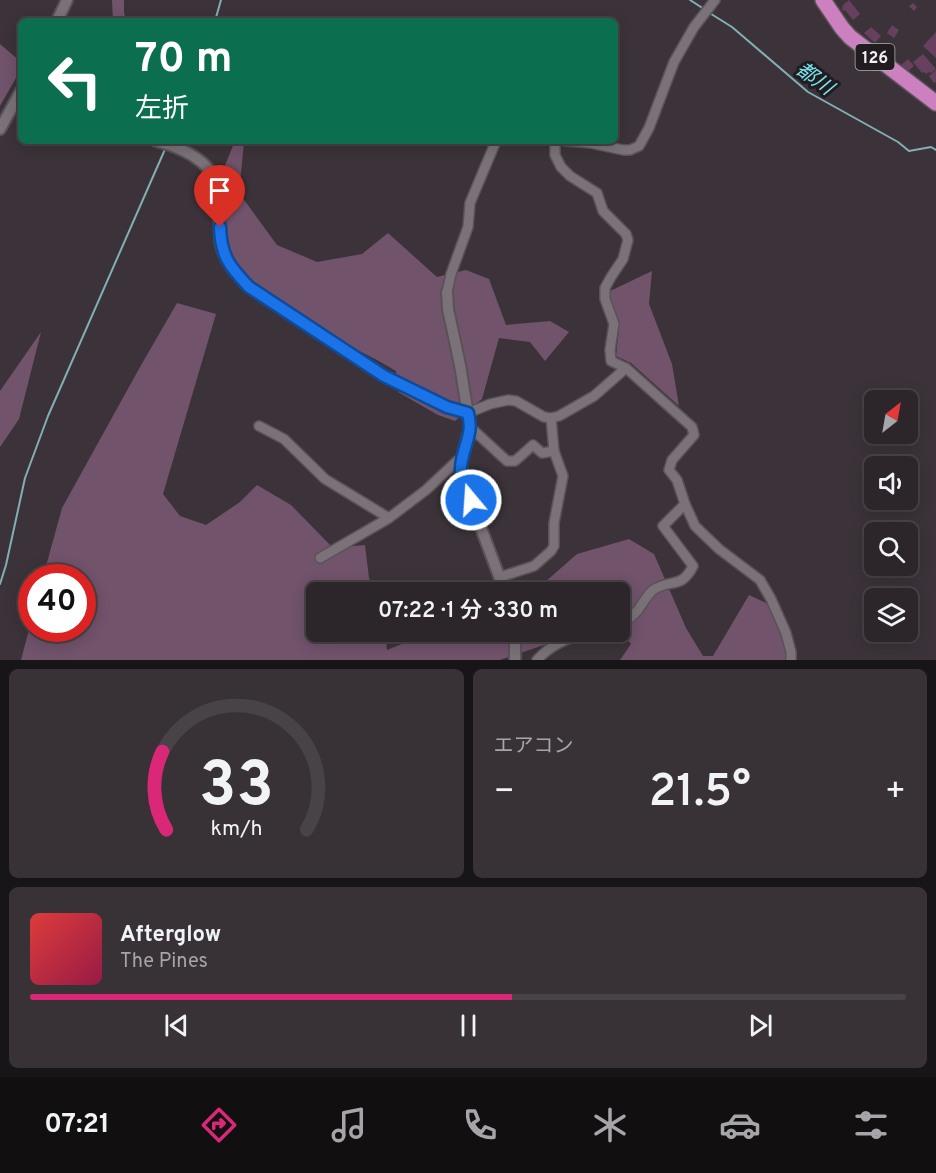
<!DOCTYPE html>
<html lang="ja">
<meta charset="utf-8">
<style>
body{margin:0;font-family:Overpass,"Noto Sans JP",sans-serif;background:#383237;color:#f1f3f6;height:100vh;display:flex;flex-direction:column;font-size:22px;white-space:nowrap}
*{box-sizing:border-box;margin:0}
p{font-size:20px;color:#a6a5a9}
.icon{flex:none;width:33px;height:33px;fill:none;stroke:currentColor;stroke-width:2;stroke-linecap:round;stroke-linejoin:round}
.map{position:relative;height:660px;overflow:hidden}
.details{display:flex;flex-direction:column;gap:9px;padding:9px;background:#181518;flex:1}
.details>*{flex:none}
.hud{position:absolute;left:18px;top:18px;width:600px;height:126px;border-radius:9px;box-shadow:0 3px 15px #0003,0 0 0 2px #484347;background:#0b6e4f;color:#fff;overflow:hidden}
.needle{width:39px;rotate:31deg}
.fabs{position:absolute;left:864px;top:390px;display:grid;gap:12px}
.fabs a{display:grid;place-items:center;width:54px;height:54px;border-radius:9px;background:#2c262b;box-shadow:0 3px 15px #0003,0 0 0 2px #484347;font-size:30px}
.speed{position:absolute;left:18px;top:564px;display:flex;gap:12px;font-size:30px;font-weight:700;text-align:center}
.speed>*{display:grid;place-content:center;width:78px;height:78px;border-radius:50%;background:#2c262b;box-shadow:0 3px 15px #0003,0 0 0 2px #484347;line-height:1}
.speed .limit{border:9px solid #d22;background:#fff;color:#111}
.pin{position:absolute;display:grid;place-items:center;width:51px;height:51px;color:#fff;margin:-62px -26px;border-radius:50% 50% 50% 0;rotate:-45deg;box-shadow:0 0 6px #0007}
.pin .icon{rotate:45deg}
.me{position:absolute;width:66px;margin:-33px;rotate:342deg;stroke-linejoin:round;filter:drop-shadow(0 0 4px #0008)}
.turn{display:flex;align-items:center;gap:21px;height:126px;padding:0 18px;font-size:27px}
.turn .icon{width:78px;height:78px;stroke-width:2.5}
.turn b{display:block;font-size:42px;line-height:51px}
.big{font-size:45px;font-weight:600;line-height:1.1}
.details .widget{flex:1;display:flex;flex-direction:column;justify-content:center;gap:9px;min-width:0;padding:0 21px;border-radius:9px;background:#383237}
.details .dial{align-items:center;gap:0}
.dial svg{height:156px;overflow:visible;fill:none;stroke:#484347;stroke-width:7;stroke-linecap:round;text-anchor:middle}
.dial text{fill:#f1f3f6;stroke:none}
.song{display:flex;align-items:center;gap:18px}
.cover{width:72px;height:72px;border-radius:9px;background:linear-gradient(135deg,hsl(0 70% 55%),hsl(340 70% 35%))}
.played{height:6px;border-radius:3px;background:linear-gradient(90deg,#db2777 55%,#484347 55%)}
.keys{display:flex;justify-content:space-around;direction:ltr}
.heat{display:flex;justify-content:space-between;align-items:center;font-size:33px;direction:ltr}
.details .tiles{flex:1;display:grid;gap:9px;grid-template-columns:1fr 1fr}
.widget:last-child{grid-column:span 2}
.trip{position:absolute;left:306px;top:582px;width:324px;height:60px;border-radius:9px;background:#2c262b;box-shadow:0 3px 15px #0003,0 0 0 2px #484347;font-weight:600;line-height:60px;text-align:center}
.menu{display:flex;height:96px;justify-content:space-around;align-items:center;background:#120f11;color:#a6a5a9}
.menu .icon{width:42px;height:42px}
.menu .on{color:#db2777}
.menu b{font-size:27px;color:#f1f3f6}
.map>svg:first-child{display:block}
.green{fill:#71536b}
.lines{fill:none;stroke-linecap:round;stroke-linejoin:round}
.stream{stroke:#80afb5;stroke-width:2}
.building{fill:#674060}
.minor-casing{stroke:#595257;stroke-width:12}
.tertiary-casing{stroke:#595257;stroke-width:14}
.trunk-casing{stroke:#595257;stroke-width:18}
.minor{stroke:#7a7278;stroke-width:9}
.tertiary{stroke:#7a7278;stroke-width:10}
.trunk{stroke:#cc80c0;stroke-width:15}
.route-casing{stroke:#114b97;stroke-width:15}
.route{stroke:#1a73e8;stroke-width:10}
.labels{text-anchor:middle;stroke-width:6;stroke-linejoin:round;paint-order:stroke}
.shield{fill:#201c1f;stroke:#b4b0b3;stroke-width:1.5}
.shield-label{font-size:16px;font-weight:bold;fill:#f4eff3}
.water-label{font-size:20px;font-style:italic;fill:#79e5f2;stroke:#201c1f}
</style>
<div class="map">
<svg width="936" height="660" viewBox="0 0 936 660">
<rect width="100%" height="100%" fill="#3b3339"/>
<!-- green -->
<g class="green">
<path d="M112,0H124V12L126,21H113Z"/>
<path d="M0,44L21,62V69L0,106Z"/>
<path d="M235,141H268L244,142L239,193L277,245L317,262L362,254L388,233L437,277L466,270L489,279L506,325L550,321L569,332L545,361L530,342L499,338L482,399L455,421L438,415L398,392L396,371L377,360L324,333L242,274L228,245L223,170Z"/>
<path d="M652,271L649,304L672,364L679,406L631,363L616,356L619,328L608,292Z"/>
<path d="M177,303L216,314L163,494L180,516L206,525L240,502L257,485L291,505L333,548L365,545L369,578L375,592H316V632H385L387,650L431,632H582L500,660H21L31,622L32,628H82V578L43,577L62,508L140,367Z"/>
<path d="M41,332L19,419L0,447V391Z"/>
<path d="M629,539L654,554L686,628L703,656H713L749,595L777,608L788,660H620L631,644L620,631V592H520L545,582L577,554Z"/>
</g>
<g class="lines">
<!-- stream -->
<g class="stream">
<path d="M690,0L704,9"/>
<path d="M708,12L732,27L808,92L898,142L909,151L931,147L936,150"/>
<path d="M215,21L221,0"/>
<path d="M0,584L6,565L25,478L48,416L166,147"/>
</g>
</g>
<!-- building -->
<g class="building">
<path d="M849,0L860,14L853,20L845,10L843,11L842,9L843,8L842,6Z"/>
<path d="M913,3L917,7L914,11L909,6Z"/>
<path d="M892,25L899,30L894,38L887,33Z"/>
<path d="M871,27L881,36L875,43L864,33Z"/>
<path d="M936,32V58L923,46Z"/>
<path d="M923,54L936,69L931,73L929,72L926,74L924,72L922,73L913,62Z"/>
<path d="M908,59L914,66L906,73L900,66Z"/>
<path d="M936,70V82L934,83L929,76Z"/>
</g>
<g class="lines">
<defs>
<g id="minor">
<path d="M555,141V155L561,167L570,176L597,193L603,211L626,234L628,240L623,259L611,277L605,288V299L614,324L610,350L611,361L626,368L692,427L694,435L672,460L669,470L677,480L685,504L695,526L719,549L760,580L771,599L786,633L791,652V660"/>
<path d="M566,141L590,143L623,150H630L639,146L649,128L674,62L694,27L715,0"/>
<path d="M447,292L451,274L468,227L470,203L496,141"/>
<path d="M468,413L490,404L508,400L516,401L544,417L551,418L559,416L594,396L626,368"/>
<path d="M259,426L284,439L325,479L389,518"/>
<path d="M470,427L507,461H515L533,445L542,453L554,451"/>
<path d="M320,558L389,518L426,490L457,461L462,459"/>
<path d="M500,577L534,566L551,551L554,546V523L563,476L554,451L551,418"/>
<path d="M620,625C626,621 633,616 638,610C643,603 647,595 653,590C671,578 681,590 693,566L663,526L685,504"/>
<path d="M537,660C551,644 569,638 588,632"/>
</g>
<g id="tertiary">
<path d="M57,21L67,0"/>
<path d="M0,129L21,91"/>
<path d="M156,141C183,148 216,162 219,194C221,211 218,229 221,245C225,262 237,275 249,287L384,376L447,407L468,413"/>
<path d="M447,292L448,309L460,365L470,427L462,459L461,469L463,480L505,592"/>
<path d="M515,632V660"/>
</g>
<path id="trunk" d="M823,0L842,28L850,37L936,103"/>
</defs>
<!-- minor casing -->
<use href="#minor" class="minor-casing"/>
<!-- tertiary casing -->
<use href="#tertiary" class="tertiary-casing"/>
<!-- trunk casing -->
<use href="#trunk" class="trunk-casing"/>
<!-- minor -->
<use href="#minor" class="minor"/>
<!-- tertiary -->
<use href="#tertiary" class="tertiary"/>
<!-- trunk -->
<use href="#trunk" class="trunk"/>
</g>
<g class="lines">
<defs>
<path id="route" d="M220,227C221,256 229,266 249,287L384,376L447,407L468,413C469,419 471,426 469,433C467,445 460,458 461,471C462,481 467,490 471,500"/>
</defs>
<!-- route casing -->
<use href="#route" class="route-casing"/>
<!-- route -->
<use href="#route" class="route"/>
</g>
<g class="labels">
<!-- shield labels -->
<rect class="shield" x="855.5" y="44" width="39" height="26" rx="4.5"/>
<g class="shield-label">
<text x="875" y="63">126</text>
</g>
<!-- water labels -->
<g class="water-label">
<text transform="translate(815 78) rotate(36)" y="7">都川</text>
</g>
</g>
</svg>
<div class="fabs">
<a><svg class="needle" viewBox="-14 -14 28 28"><path d="M0-13l5 13h-10z" fill="#e53935"/><path d="M0 13l5-13h-10z" fill="#a6a5a9"/></svg></a>
<a><svg class="icon" aria-label="sound" viewBox="0 0 24 24"><path d="M4 9h4l5-4v14l-5-4H4zM17 9q2 3 0 6"/></svg></a>
<a><svg class="icon" aria-label="search" viewBox="0 0 24 24"><circle cx="10" cy="10" r="6"/><path d="M15 15l6 6"/></svg></a>
<a><svg class="icon" aria-label="layers" viewBox="0 0 24 24"><path d="M12 4l9 5-9 5-9-5zM3 14l9 5 9-5"/></svg></a>
</div>
<div class="speed"><div class="limit">40</div></div>
<div class="pin" style="left:220px;top:227px;background:#d93025"><svg class="icon" aria-label="arrive" viewBox="0 0 24 24"><path d="M6 21V4h12l-3 4 3 4H6"/></svg></div>
<svg class="me" style="left:471px;top:500px" viewBox="-20 -20 40 40"><circle r="17" fill="#1a73e8" stroke="#fff" stroke-width="3"/><path d="M0-11L8 9 0 5-8 9z" fill="#fff"/></svg>
<div class="trip">07:22 · 1 分 · 330 m</div>
<div class="hud">
<div class="turn"><svg class="icon" aria-label="left" viewBox="0 0 24 24"><path d="M17 20v-9H6M10 6l-5 5 5 5"/></svg><div><b>70 m</b>左折</div></div>
</div>
</div>
<section class="details">
<div class="tiles">
<div class="widget dial"><svg viewBox="0 0 100 80">
<path d="M14 69A42 42 0 1 1 86 69"/>
<path d="M14 69A42 42 0 0 1 12 29" stroke="#db2777"/>
<text x="50" y="56" font-size="32" font-weight="700">33</text>
<text x="50" y="72" font-size="11">km/h</text>
</svg></div>
<div class="widget"><p>エアコン</p>
<div class="heat"><a>−</a><b class="big">21.5°</b><a>+</a></div>
</div>
<div class="widget">
<div class="song"><i class="cover"></i><div><b>Afterglow</b><p>The Pines</p></div></div>
<div class="played"></div>
<div class="keys"><svg class="icon" aria-label="previous" viewBox="0 0 24 24"><path d="M18 5L8 12l10 7zM5 5v14"/></svg><svg class="icon" aria-label="pause" viewBox="0 0 24 24"><path d="M8 5v14M16 5v14"/></svg><svg class="icon" aria-label="next" viewBox="0 0 24 24"><path d="M6 5l10 7-10 7zM19 5v14"/></svg></div>
</div>
</div>
</section>
<nav class="menu">
<b>07:21</b>
<svg class="icon on" aria-label="directions" viewBox="0 0 24 24"><path d="M12 3l9 9-9 9-9-9zM9 14v-3h6M13 9l2 2-2 2"/></svg>
<svg class="icon" aria-label="music" viewBox="0 0 24 24"><path d="M9 18V5l10-2v13"/><circle cx="6" cy="18" r="3"/><circle cx="16" cy="16" r="3"/></svg>
<svg class="icon" aria-label="phone" viewBox="0 0 24 24"><path d="M5 4h4l2 5-3 2q2 4 5 5l2-3 5 2v4C11 20 4 13 5 4z"/></svg>
<svg class="icon" aria-label="climate" viewBox="0 0 24 24"><path d="M12 3v18M4 7l16 10M4 17L20 7"/></svg>
<svg class="icon" aria-label="car" viewBox="0 0 24 24"><path d="M5 17H2v-5l4-1 3-4h7l3 4 3 1v5h-3M9 17h6M6 11h13"/><circle cx="7" cy="17" r="2"/><circle cx="17" cy="17" r="2"/></svg>
<svg class="icon" aria-label="filters" viewBox="0 0 24 24"><path d="M4 7h16M4 17h16"/><circle cx="9" cy="7" r="2"/><circle cx="15" cy="17" r="2"/></svg>
</nav>
